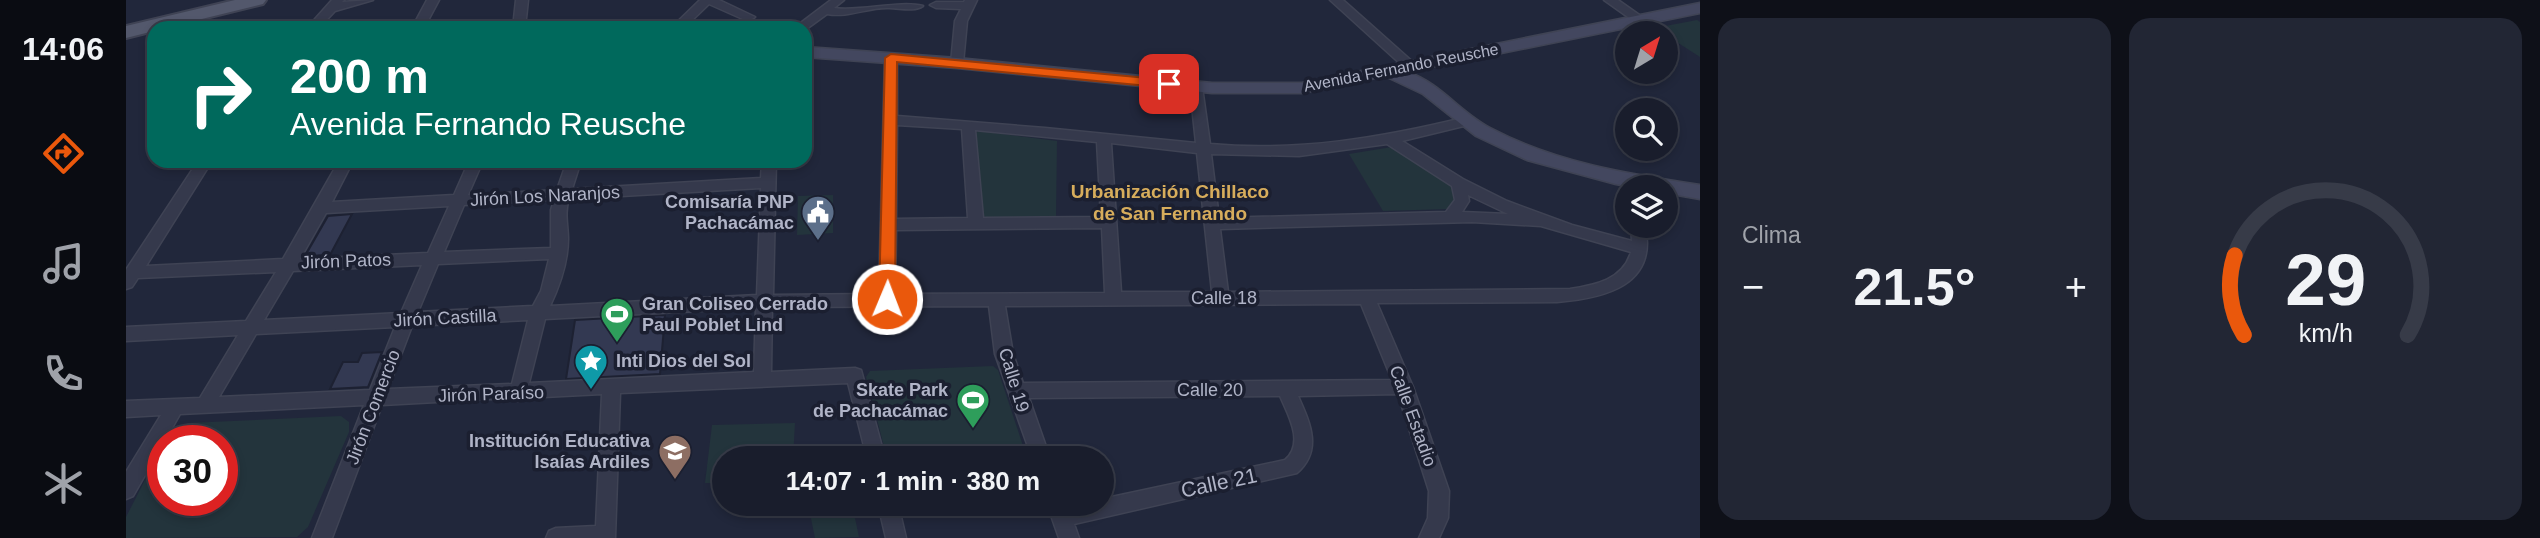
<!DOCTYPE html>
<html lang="es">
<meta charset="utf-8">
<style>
body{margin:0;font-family:Helvetica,sans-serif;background:#222634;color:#f1f3f6;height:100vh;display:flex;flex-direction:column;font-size:26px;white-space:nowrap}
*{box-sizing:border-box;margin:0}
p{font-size:23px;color:#9fa2a9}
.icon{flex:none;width:38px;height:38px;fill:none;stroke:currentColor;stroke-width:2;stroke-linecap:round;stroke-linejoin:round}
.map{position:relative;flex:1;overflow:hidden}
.drawer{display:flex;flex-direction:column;gap:18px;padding:18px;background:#0e1018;width:840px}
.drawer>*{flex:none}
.banner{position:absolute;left:21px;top:21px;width:665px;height:147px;border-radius:21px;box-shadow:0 4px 10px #0003,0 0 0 2px #373b48;background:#00695c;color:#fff;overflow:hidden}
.needle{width:46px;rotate:38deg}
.controls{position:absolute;left:1489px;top:21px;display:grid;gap:14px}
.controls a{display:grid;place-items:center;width:63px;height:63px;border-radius:50%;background:#191d2c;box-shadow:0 4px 10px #0003,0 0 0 2px #373b48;font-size:35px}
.speed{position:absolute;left:21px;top:425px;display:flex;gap:14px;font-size:35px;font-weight:700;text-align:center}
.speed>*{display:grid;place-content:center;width:91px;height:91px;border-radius:50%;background:#191d2c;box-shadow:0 4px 10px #0003,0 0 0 2px #373b48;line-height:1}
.speed .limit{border:10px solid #d22;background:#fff;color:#111}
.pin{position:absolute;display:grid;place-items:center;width:60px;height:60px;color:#fff;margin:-30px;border-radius:14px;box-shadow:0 4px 10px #0006}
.me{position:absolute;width:77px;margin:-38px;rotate:1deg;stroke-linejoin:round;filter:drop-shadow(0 0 5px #0008)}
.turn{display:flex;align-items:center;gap:24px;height:147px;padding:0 28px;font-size:32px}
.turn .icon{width:91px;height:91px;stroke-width:2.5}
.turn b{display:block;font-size:49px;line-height:60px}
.big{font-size:52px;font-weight:800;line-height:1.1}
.drawer .tile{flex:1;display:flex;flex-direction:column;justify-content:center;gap:10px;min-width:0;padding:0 24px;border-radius:21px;background:#222634}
.drawer .dial{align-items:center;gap:0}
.dial svg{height:182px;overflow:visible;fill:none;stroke:#373b48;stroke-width:7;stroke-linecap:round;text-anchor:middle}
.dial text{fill:#f1f3f6;stroke:none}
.heat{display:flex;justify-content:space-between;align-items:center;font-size:38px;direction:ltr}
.drawer .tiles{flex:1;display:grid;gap:18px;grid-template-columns:repeat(2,1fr)}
.trip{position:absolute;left:586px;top:446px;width:402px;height:70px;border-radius:35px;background:#191d2c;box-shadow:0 4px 10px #0003,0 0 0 2px #373b48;font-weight:800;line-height:70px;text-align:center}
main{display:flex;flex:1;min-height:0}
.menu{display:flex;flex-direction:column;width:126px;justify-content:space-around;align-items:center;background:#0a0c12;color:#9fa2a9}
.menu .icon{width:49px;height:49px}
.menu .selected{color:#ea580c}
.menu b{font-size:32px;color:#f1f3f6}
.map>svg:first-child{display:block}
.green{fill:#23343c}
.building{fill:#333952;stroke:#1d2132;stroke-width:2}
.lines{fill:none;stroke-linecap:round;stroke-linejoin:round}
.street-casing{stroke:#3f4354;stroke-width:3}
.secondary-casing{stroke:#3f4354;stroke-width:3}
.primary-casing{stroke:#3f4354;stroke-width:4}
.street{fill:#35394c;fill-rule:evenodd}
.secondary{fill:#43475f;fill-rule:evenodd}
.primary{fill:#53586c;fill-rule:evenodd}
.route{fill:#ea580c;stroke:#983908;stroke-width:2}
.labels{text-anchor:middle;stroke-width:7;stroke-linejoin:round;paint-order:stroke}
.far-street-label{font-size:16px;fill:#b0b4c7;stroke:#1b1f30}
.street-label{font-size:18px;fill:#b0b4c7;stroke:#1b1f30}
.poi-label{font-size:18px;font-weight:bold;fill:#b0b4c7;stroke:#1b1f30;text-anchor:end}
.neighbourhood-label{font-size:19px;font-weight:bold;fill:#d7ad5c;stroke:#1b1f30}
.near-street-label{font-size:21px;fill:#b0b4c7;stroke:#1b1f30}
</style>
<main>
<nav class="menu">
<b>14:06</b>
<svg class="icon selected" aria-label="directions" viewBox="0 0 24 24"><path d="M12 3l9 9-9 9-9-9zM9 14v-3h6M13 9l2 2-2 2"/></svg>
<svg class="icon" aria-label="music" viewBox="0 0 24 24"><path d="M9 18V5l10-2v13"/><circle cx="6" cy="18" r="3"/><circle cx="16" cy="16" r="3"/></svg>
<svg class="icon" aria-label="phone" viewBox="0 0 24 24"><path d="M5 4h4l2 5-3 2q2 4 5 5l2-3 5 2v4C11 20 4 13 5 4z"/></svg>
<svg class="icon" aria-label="climate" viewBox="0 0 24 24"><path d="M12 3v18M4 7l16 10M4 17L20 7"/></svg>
</nav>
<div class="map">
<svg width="1574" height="538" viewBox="0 0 1574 538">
<rect width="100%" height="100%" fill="#21273b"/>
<!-- green -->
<g class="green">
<path d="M1571,20L1574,22V57L1529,28Z"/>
<path d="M853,131L931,141L930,216L862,218L856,215L848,134Z"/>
<path d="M1266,147L1321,182L1327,187L1332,198L1323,209L1257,211L1223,154Z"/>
<path d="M707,195V233L671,235L672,196Z"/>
<path d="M867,366L872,370L901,458H761L740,377L744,371Z"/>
<path d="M215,416L223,422V432L182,527L171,537L0,538V517L37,445V500H96V441H39L50,428L62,423Z"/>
<path d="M669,423L667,458H598V483H579L586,425Z"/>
<path d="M682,504H726L733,537L689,538Z"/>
</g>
<!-- building -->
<g class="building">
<path d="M226,214L204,255L179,256L202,216Z"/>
<path d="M539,315L534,374L440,379L449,320Z"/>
<path d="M256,352L242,387L204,389L217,362H232L236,353Z"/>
</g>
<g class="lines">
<defs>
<g id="street">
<path d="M206,0H218L216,2L247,0L209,11L193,28H181Z"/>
<path d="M301,0H313L298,28H286Z"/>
<path d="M390,0H402L399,28H387Z"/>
<path d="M574,0H593L629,17L623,21L619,20L583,4L558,28H545Z"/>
<path d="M705,0H718L708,8C734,12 773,0 797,6C788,12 774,8 763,8C742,7 723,18 701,14L679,30L668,28Z"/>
<path d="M839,0H851L841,21L837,63L831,67L825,63L829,21L835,9L810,8L804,5L810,2H838Z"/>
<path d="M1204,0H1217L1288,63V69H1280Z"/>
<path d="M1478,0H1492L1519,19L1513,23L1509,22Z"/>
<path d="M765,54L771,58V116L919,128L1070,143L1064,87L1070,83L1076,87L1084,144C1172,152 1255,138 1341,117L1346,118V124L1276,141L1337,179L1381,201L1446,225L1506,241L1505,226H1519C1532,286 1478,298 1431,302L1251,303L1287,387L1323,491L1322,518L1313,538H1293L1302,518L1303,491L1272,394L1172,396C1184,423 1197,450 1171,473L948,524L953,538H933L921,504H941L942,507L976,504V499L1159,460C1179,443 1162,415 1154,396L903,398L924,458H906L869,354L863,306L646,307L645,372L729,368L735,370L759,458H741L722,383L494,393L489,538H420L423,531L430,528L470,526L476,394L398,398L392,401L386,398L256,405L206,538H186L238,405L54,414L7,496L0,499V472L35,415L0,417V401L74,398L112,335L0,341V327L120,321L150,272L12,278L6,287L0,289V270L72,161H86L20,266L157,259L213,161H227L206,202L328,195L343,161H357L342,195L431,190L441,161H455L446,189L635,178L636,161H650L647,295L753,294L759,58ZM771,125L836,129L842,218L770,219ZM849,130L971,142L975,217L857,218ZM985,143L1071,153L1086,292H995ZM1261,144L1326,186L1329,200L1320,212L1093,218L1085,154L1173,156ZM635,188L631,295L424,306C434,285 442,262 442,239C442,225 438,213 443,199ZM1342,195L1382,214L1336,212L1343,201ZM428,200L425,210V248L318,252L338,205ZM323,206L302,253L174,259L200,213ZM1346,222L1415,226L1505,252C1497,280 1469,285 1444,289L1102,292L1094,229ZM976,228L979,293L769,294L770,230ZM423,259L415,291L407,306L292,312L312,264ZM296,265L275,313L138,320L167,271ZM1235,304L1266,380L897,383L887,354L879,306ZM630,308L628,372L403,383L419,319ZM402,320L386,384L262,389L286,326ZM269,327L244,390L93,397L130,334Z"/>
<path d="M752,504H772L780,538H760Z"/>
</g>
<path id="secondary" d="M1574,3V13L1281,72C1315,83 1335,114 1366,129C1431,163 1502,174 1574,185V199L1540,193V187H1506L1490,184L1401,160L1350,136L1297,94L1259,76L1176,93H1086L831,68L679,57V47L831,58L1086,83H1176Z"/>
<path id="primary" d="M109,0H140L137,4L39,28H28V31L0,38V26Z"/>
</defs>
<!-- street casing -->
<use href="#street" class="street-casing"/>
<!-- secondary casing -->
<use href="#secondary" class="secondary-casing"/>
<!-- primary casing -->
<use href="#primary" class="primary-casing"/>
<!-- street -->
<use href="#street" class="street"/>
<!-- secondary -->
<use href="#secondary" class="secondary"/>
<!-- primary -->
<use href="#primary" class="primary"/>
</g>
<!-- route -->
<path class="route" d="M765,54L1043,80L1050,84L1043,88L771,62L769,299L761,306L753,299L759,58Z"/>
<!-- icons -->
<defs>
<symbol id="civic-pin" viewBox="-11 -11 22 30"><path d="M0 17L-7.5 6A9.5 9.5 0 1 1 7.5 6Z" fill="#5c6f8a" stroke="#1b1f30"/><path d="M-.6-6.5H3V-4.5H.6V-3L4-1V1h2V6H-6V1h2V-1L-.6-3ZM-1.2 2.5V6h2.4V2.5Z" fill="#fff"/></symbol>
<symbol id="stadium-pin" viewBox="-11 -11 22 30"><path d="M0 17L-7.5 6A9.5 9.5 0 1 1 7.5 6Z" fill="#2e9e5b" stroke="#1b1f30"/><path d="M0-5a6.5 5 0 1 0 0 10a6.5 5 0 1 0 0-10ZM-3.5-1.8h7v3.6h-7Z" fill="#fff"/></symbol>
<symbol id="sight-pin" viewBox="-11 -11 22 30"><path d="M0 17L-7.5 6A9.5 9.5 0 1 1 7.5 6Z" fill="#0f9aa8" stroke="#1b1f30"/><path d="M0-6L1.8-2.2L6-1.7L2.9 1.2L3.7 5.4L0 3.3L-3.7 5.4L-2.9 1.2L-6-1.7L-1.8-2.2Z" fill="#fff"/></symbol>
<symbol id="school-pin" viewBox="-11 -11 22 30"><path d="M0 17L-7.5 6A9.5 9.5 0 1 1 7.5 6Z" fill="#8d6e63" stroke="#1b1f30"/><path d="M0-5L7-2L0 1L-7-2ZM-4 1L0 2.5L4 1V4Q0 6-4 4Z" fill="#fff"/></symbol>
</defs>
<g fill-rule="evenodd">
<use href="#civic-pin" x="673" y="193" width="38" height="52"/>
<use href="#stadium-pin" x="472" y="295" width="38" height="52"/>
<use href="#sight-pin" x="446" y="342" width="38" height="52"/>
<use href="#stadium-pin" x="828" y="381" width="38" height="52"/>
<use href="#school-pin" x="530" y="432" width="38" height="52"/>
</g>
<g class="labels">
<!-- far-street labels -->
<g class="far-street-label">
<text transform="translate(1275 67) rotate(-11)" y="6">Avenida Fernando Reusche</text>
</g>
<!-- street labels -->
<g class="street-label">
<text transform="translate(419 196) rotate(-3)" y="6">Jirón Los Naranjos</text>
<text transform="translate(220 261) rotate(-2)" y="6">Jirón Patos</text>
<text x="1098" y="304">Calle 18</text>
<text transform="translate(319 318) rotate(-3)" y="6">Jirón Castilla</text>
<text transform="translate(888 380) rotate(73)" y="6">Calle 19</text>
<text x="1084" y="396">Calle 20</text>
<text transform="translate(365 394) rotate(-2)" y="6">Jirón Paraíso</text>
<text transform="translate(247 407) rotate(-69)" y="6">Jirón Comercio</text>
<text transform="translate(1287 416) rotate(70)" y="6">Calle Estadio</text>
</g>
<!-- poi labels -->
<g class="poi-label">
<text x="668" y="208">Comisaría PNP<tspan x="668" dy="21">Pachacámac</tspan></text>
<text x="516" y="310" text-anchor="start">Gran Coliseo Cerrado<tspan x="516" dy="21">Paul Poblet Lind</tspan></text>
<text x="490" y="367" text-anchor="start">Inti Dios del Sol</text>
<text x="822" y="396">Skate Park<tspan x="822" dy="21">de Pachacámac</tspan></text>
<text x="524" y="447">Institución Educativa<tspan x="524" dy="21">Isaías Ardiles</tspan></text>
</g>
<!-- neighbourhood labels -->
<g class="neighbourhood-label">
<text x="1044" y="198">Urbanización Chillaco<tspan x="1044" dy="22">de San Fernando</tspan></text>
</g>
<!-- near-street labels -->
<g class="near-street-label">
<text transform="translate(1093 483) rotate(-12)" y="7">Calle 21</text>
</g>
</g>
</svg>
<div class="controls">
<a><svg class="needle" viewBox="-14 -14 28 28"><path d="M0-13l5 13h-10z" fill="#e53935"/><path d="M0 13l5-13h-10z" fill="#9fa2a9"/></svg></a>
<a><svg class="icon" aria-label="search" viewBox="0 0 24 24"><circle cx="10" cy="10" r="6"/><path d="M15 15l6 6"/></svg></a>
<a><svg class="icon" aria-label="layers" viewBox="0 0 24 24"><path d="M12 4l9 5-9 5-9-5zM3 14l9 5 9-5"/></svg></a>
</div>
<div class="speed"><div class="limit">30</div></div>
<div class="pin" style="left:1043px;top:84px;background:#d93025"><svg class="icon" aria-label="arrive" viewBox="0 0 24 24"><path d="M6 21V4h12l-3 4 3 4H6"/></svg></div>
<svg class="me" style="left:761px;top:299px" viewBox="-20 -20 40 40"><circle r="17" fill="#ea580c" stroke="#fff" stroke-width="3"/><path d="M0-11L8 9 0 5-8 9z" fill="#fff"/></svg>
<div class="trip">14:07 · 1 min · 380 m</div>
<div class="banner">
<div class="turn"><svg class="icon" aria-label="right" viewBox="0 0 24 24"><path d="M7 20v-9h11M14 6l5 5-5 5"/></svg><div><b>200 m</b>Avenida Fernando Reusche</div></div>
</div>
</div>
<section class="drawer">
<div class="tiles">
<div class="tile"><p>Clima</p>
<div class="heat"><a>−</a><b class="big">21.5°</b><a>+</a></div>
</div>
<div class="tile dial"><svg viewBox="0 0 100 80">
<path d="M14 69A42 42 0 1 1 86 69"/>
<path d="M14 69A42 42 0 0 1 10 34" stroke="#ea580c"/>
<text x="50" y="56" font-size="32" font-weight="700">29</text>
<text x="50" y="72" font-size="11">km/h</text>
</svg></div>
</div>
</section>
</main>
